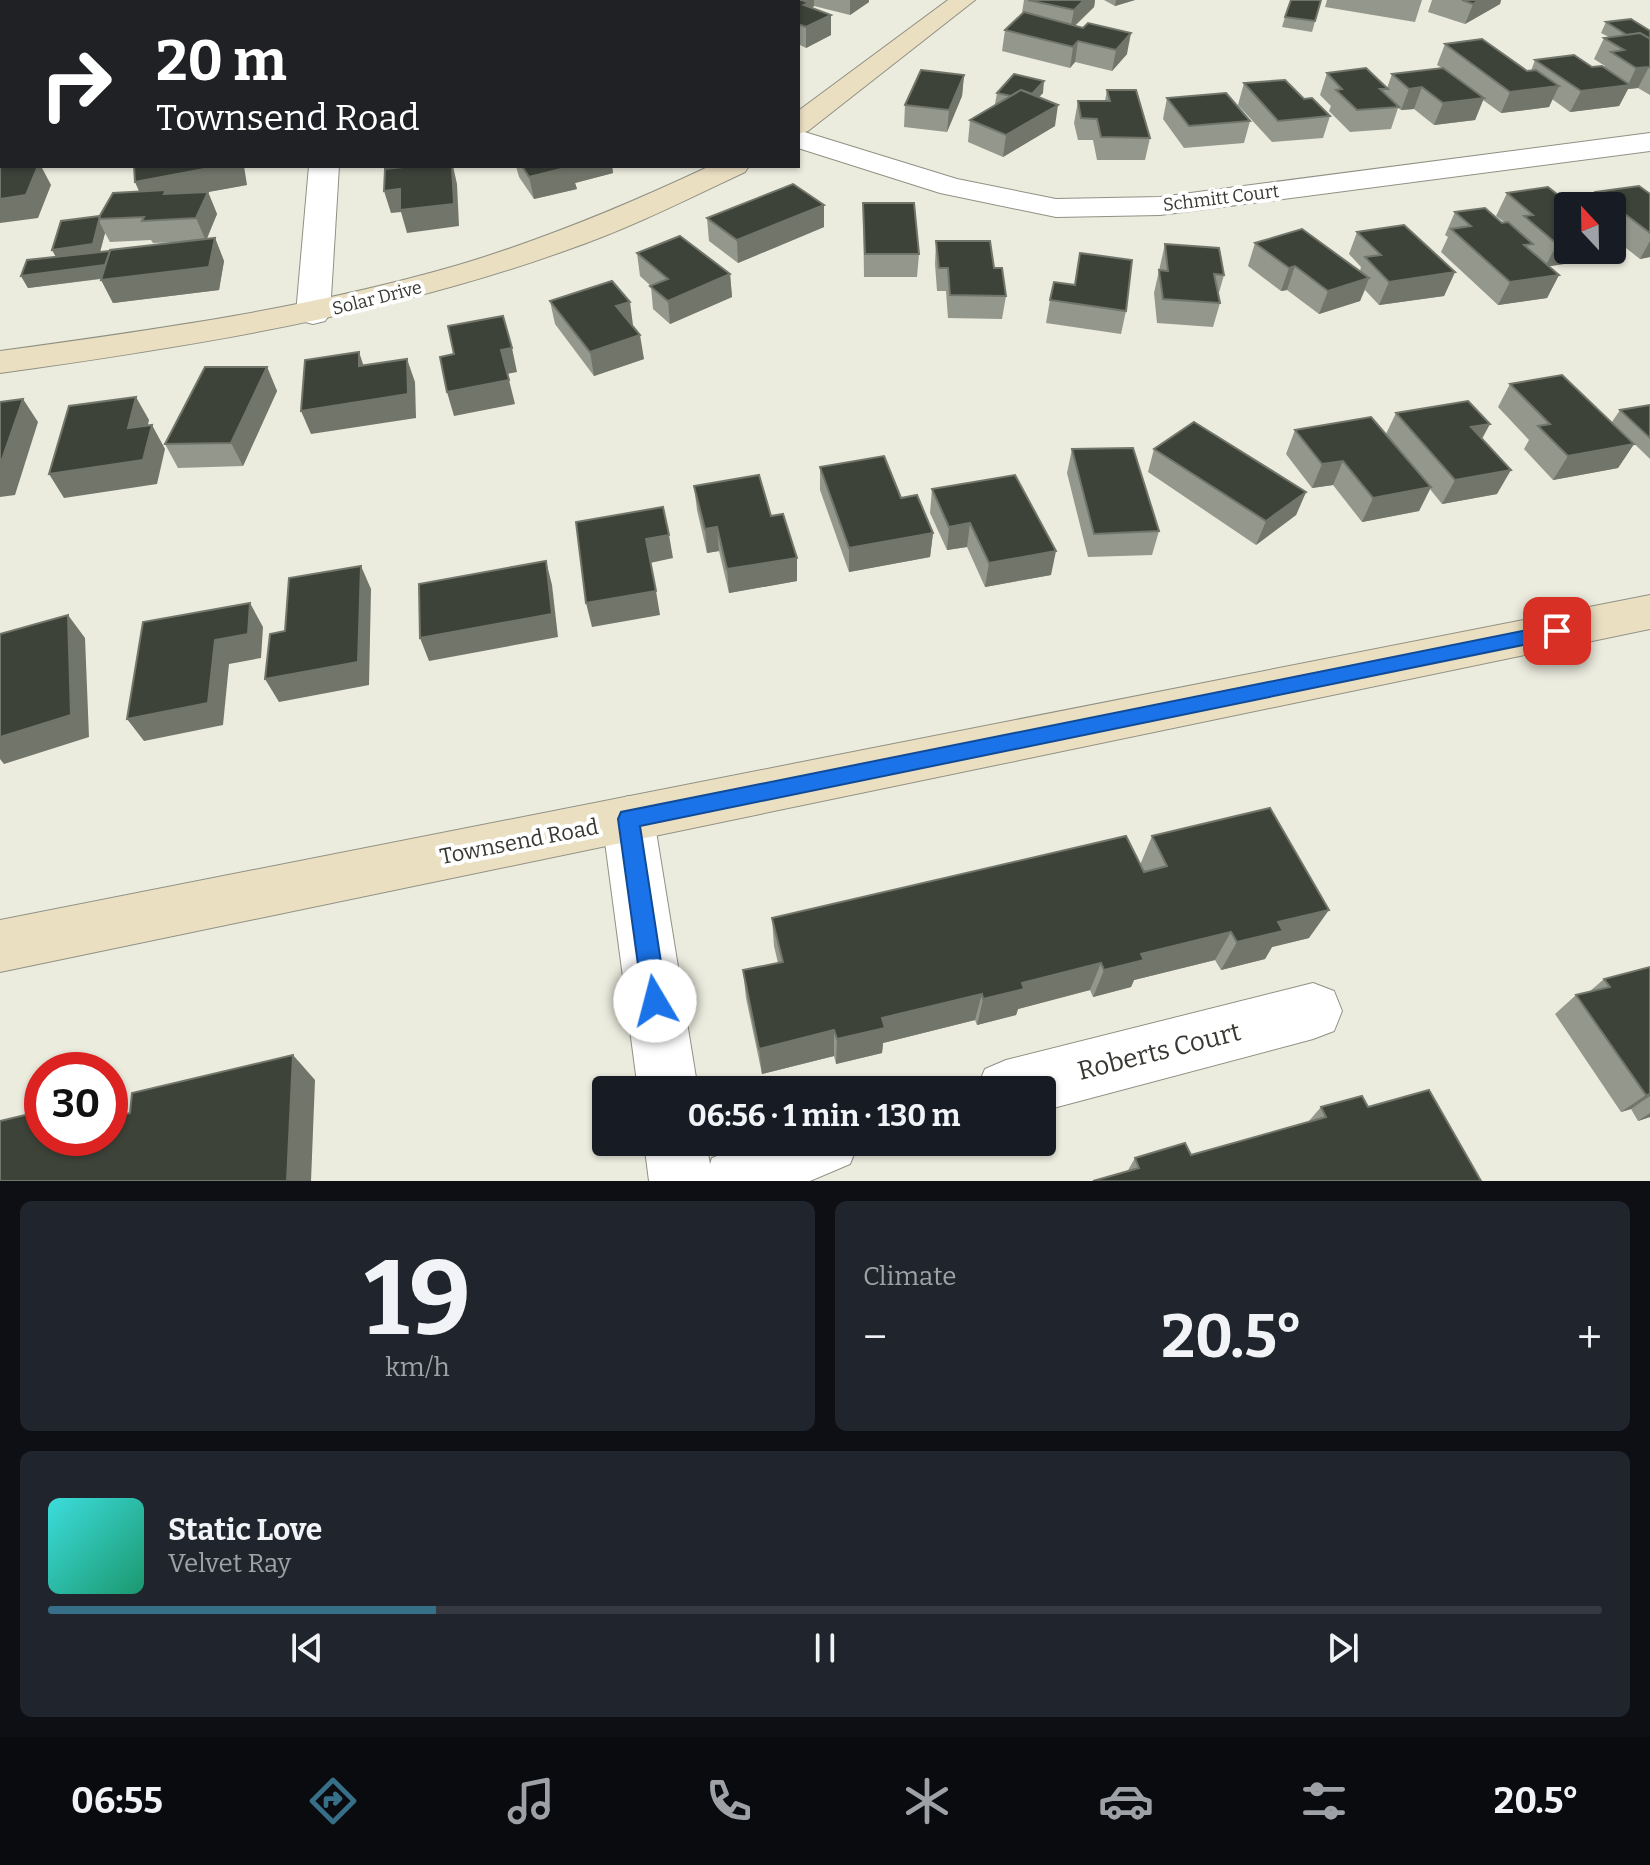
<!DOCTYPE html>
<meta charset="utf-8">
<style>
body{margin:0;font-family:Bitter,serif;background:#20242c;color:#f1f3f6;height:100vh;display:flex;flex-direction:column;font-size:30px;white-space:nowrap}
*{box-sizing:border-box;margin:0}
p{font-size:26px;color:#9ea1a6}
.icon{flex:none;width:44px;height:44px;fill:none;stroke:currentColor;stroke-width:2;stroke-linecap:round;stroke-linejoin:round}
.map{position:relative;height:1181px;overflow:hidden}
.sheet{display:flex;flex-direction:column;gap:20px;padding:20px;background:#0d0f14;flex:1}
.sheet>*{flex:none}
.hud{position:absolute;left:0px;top:0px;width:800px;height:168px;box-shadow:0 2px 6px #0004;background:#202124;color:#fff;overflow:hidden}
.needle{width:52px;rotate:338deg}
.buttons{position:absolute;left:1554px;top:192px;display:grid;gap:16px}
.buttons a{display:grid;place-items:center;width:72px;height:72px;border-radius:8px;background:#171b24;box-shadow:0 2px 6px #0004;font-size:40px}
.speed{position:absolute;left:24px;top:1052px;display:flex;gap:16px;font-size:40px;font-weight:700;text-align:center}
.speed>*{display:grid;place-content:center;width:104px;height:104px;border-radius:50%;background:#171b24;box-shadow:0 2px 6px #0004;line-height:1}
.speed .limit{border:12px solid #d22;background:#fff;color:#111}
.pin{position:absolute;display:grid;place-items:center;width:68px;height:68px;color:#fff;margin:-34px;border-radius:16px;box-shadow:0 4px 12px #0006}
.me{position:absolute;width:88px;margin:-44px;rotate:352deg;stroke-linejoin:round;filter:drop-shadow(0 0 6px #0008)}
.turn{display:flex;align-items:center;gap:28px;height:168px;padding:0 24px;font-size:36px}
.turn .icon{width:104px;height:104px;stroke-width:2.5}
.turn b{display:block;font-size:56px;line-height:68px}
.big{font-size:60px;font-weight:700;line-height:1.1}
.sheet .card{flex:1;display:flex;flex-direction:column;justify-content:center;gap:12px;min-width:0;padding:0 28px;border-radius:12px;background:#20242c}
.sheet .dial{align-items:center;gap:0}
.dial b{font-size:104px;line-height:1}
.song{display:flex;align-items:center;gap:24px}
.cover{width:96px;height:96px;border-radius:12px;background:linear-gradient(135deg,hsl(180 70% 55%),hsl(160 70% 35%))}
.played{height:8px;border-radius:4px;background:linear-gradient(90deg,#376f89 25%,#363941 25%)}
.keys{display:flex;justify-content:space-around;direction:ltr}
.heat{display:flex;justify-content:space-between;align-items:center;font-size:44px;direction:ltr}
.sheet .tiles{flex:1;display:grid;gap:20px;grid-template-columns:1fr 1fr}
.card:last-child{grid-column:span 2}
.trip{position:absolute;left:592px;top:1076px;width:464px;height:80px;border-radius:8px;background:#171b24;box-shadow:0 2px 6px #0004;font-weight:700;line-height:80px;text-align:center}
.tab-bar{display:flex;height:128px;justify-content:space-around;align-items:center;background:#090b0e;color:#9ea1a6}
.tab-bar .icon{width:56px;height:56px}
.tab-bar .selected{color:#376f89}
.tab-bar b{font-size:36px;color:#f1f3f6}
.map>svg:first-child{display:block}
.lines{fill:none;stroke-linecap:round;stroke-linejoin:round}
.street-casing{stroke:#909184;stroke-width:2}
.secondary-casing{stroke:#909184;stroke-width:2}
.street{fill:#fff;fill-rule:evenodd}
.secondary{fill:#ebdfc2;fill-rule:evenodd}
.wall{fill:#94978c;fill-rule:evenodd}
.shaded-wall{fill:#71756a}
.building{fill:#3d4339;stroke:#71756a;stroke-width:2}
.route{fill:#1a73e8;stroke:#114b97;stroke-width:2}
.labels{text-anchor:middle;stroke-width:8;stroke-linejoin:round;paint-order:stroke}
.far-street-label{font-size:18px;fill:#383833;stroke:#fff}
.street-label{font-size:22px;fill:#383833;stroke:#fff}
.near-street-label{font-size:26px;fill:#383833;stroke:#fff}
</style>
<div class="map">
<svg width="1650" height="1181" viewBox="0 0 1650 1181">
<rect width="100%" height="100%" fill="#ebebde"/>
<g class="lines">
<defs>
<g id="street">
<path d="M439,0H480L438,2Z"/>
<path d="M798,130L957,179L1056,199L1160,197L1650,133V151L1160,215L1056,217L940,193L798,148Z"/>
<path d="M309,166H339L330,314L325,321L313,324L301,321L296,314Z"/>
<path d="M628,796L646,803L654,819L698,1090H638L602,819L610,803Z"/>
<path d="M1313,983L1334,991L1342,1011L1334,1031L1313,1039L1042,1111V1090H976L985,1069L1006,1060Z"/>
<path d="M644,1142H706L710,1164L712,1158L752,1142H859L850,1164L810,1181H649Z"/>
</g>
<g id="secondary">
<path d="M948,0H975L808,131L798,134V111Z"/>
<path d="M710,166H749L745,172C686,200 628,229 567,250C384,316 192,346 0,373V351C153,330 306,309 455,266C543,240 627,205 710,166Z"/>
<path d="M1650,595V629L0,972V920Z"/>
</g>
</defs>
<!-- street casing -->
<use href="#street" class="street-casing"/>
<!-- secondary casing -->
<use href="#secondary" class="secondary-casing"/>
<!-- street -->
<use href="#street" class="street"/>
<!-- secondary -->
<use href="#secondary" class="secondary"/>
</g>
<!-- wall -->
<g class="wall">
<path d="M251,0H294L290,2H256Z"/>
<rect x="615" y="0" width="39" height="2"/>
<path d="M762,0H869V2L850,15L814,6L812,8L831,15V35L806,48L800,45V60L798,62V2Z"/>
<path d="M1024,0H1095L1094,7L1075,26L1127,54L1112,71L1075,62L1070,68L1002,51L1005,30L1022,13Z"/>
<path d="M1104,0H1135L1115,6Z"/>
<path d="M1321,0L1312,32L1282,27L1285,17Z"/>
<path d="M1327,0H1422L1415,22L1325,7Z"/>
<path d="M1432,0H1501L1500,4L1465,24L1428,12Z"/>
<path d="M1606,22L1650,31V95L1638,88L1628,89L1619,106L1570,112L1552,99L1549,107L1501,113L1483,100L1475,120L1434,125L1414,109L1401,110L1398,108L1391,129L1350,132L1329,111L1331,106L1320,95L1327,73L1387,88L1392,74L1442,68L1437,65L1445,44L1527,71H1531L1535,60L1592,67H1604L1605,66L1594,59L1604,38L1609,37L1601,33Z"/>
<path d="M964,75L962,96L947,132L904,127L905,105Z"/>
<path d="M1244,83L1304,99L1330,116L1323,138L1272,142L1238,105Z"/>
<path d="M1107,90L1150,138L1145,160H1097L1093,140H1078L1074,123L1078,101H1105Z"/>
<path d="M997,93H1043L1039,97L1055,126L1003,157L968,142L970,120L997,104H995Z"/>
<path d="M1167,98L1250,121L1244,143L1184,148L1163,119Z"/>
<path d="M516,166H612L613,173L575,183L577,189L534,199L519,177Z"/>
<path d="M247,185L208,192L217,214L206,239L215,238L224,261L219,290L113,303L101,279L28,288L21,276L56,257L52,250L100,216L113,193ZM105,233L110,242L151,240L153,243L180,242L100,252Z"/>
<path d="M1548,187L1568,250H1596L1590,260L1549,266L1559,275L1547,298L1498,305L1441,252L1448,237L1445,235L1455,212L1504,222L1496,216L1507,193Z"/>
<path d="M1596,192L1650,194V257L1640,259L1612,237V206H1589Z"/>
<path d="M863,203L919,254L917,277H864Z"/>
<path d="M824,205V227L738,263L709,241L707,218Z"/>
<path d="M1357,232L1455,272L1444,296L1379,305L1365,290L1360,301L1319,314L1287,290L1281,291L1248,266L1255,243L1360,271L1361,267L1349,254Z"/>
<path d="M936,241L1006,296L1002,319L948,318L946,291H937L935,264Z"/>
<path d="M1165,244L1224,275L1218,296L1220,303L1213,327L1157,323L1154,293Z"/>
<path d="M637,253L730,274L732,297L670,324L653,309L651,286L640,276Z"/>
<path d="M1050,300L1126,311L1121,334L1046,323Z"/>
<path d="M550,301L633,325L632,326L644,359L594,376L555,324Z"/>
<path d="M267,367L277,391L243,466L178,468L165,444Z"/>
<path d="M1510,384L1634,444L1618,468L1553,480L1524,449L1529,440L1498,407Z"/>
<path d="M1650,405V459L1612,422L1620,410Z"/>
<path d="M1396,413L1482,439L1497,494L1442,504L1430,489L1419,511L1362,522L1333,485L1312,488L1286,454L1295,430L1386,434Z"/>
<path d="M1072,449L1159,531L1152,555L1088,557L1067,473Z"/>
<path d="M1154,449L1306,492L1296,515L1256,545L1148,472Z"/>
<path d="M820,467L901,498L933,533L930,557L849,572L820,490Z"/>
<path d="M694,486L771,516L797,558V581L729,593L719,551L707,553L697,510Z"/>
<path d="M932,489L1051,575L985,587L967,547L947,550L930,513Z"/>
<path d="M1152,836L1309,938L1272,947L1265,959L1221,970L1215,960L1134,980L1131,987L1093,997L1090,990L1018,1009L1016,1015L977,1025L975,1020L883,1043L882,1053L836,1064L834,1056L762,1074L746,998L743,970L778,963L774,946L772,918L1140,865Z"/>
<path d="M1650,967V1117L1638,1121L1631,1109L1621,1112L1555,1014L1576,995L1589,992L1604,979Z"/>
<path d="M1321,1107H1368L1127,1172L1135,1158L1191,1155L1308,1122Z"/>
</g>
<!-- shaded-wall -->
<g class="shaded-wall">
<path d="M54,0H67L68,2H53Z"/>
<path d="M281,0H294L290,2H282Z"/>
<path d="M806,0H814V6L809,9L804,5L806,4Z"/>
<path d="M850,0H869V2L850,15Z"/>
<path d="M1084,0H1095L1094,7L1070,30L1074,10Z"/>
<path d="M1116,0H1135L1115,6Z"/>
<path d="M1479,0H1501L1500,4L1465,24L1473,4Z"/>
<rect x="0" y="12" width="2" height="21"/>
<path d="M831,15V35L806,48V27Z"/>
<path d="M1131,33L1127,54L1112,71L1116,50Z"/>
<path d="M800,39V60L798,62V41Z"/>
<path d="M1078,41L1075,62L1070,68L1073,47Z"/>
<path d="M1649,67L1638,88L1628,89L1619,106L1570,112L1581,91L1628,85L1636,68Z"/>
<rect x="0" y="71" width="2" height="22"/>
<path d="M964,75L962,96L947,132L949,110Z"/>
<path d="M1044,81L1043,93L1025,111L1026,100Z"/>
<path d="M1559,86L1549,107L1501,113L1510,92Z"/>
<path d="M1422,87L1414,109L1401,110L1409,89Z"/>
<path d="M1484,98L1475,120L1434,125L1443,103Z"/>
<path d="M1058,105L1055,126L1003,157L1006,135Z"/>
<path d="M38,166H41L51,185L38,218L0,223V199Z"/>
<path d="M220,166H244L247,185L208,192L217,214L206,241L196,218L145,205L135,182Z"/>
<path d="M453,166L457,184L459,226L407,233L401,212L391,213L384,191Z"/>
<path d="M570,166H612L613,173L575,183L577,189L534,199L529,177Z"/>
<path d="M824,205V227L738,263L737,240Z"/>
<path d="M99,221L105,233L99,256L59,262L52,250Z"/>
<path d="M215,238L224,261L219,290L113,303L101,280Z"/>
<path d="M1650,241V257L1640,259Z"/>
<path d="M1568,242V250H1596L1590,260L1545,267L1557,244Z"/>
<path d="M124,262L120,276L28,288L21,276Z"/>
<path d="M1295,266L1287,290L1281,291L1289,268Z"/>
<path d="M1455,272L1444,296L1379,305L1389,282Z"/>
<path d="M730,274L732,297L670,324L668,301Z"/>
<path d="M1559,275L1547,298L1498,305L1510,282Z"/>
<path d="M1369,278L1360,301L1319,314L1328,291Z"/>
<path d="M630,302L633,325L620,330L616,306Z"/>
<path d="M640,335L644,359L594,376L590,352Z"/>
<path d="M512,348L517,372L507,374L501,350Z"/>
<path d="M359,352L367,376L359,366Z"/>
<path d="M407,359L415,382L416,418L311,434L301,411Z"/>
<path d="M267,367L277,391L243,466L231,443Z"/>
<path d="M509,380L515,404L454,416L447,392Z"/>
<path d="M136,397L149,420L142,452L128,428Z"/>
<path d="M23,399L38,422L15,495L0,497V465Z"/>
<path d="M1490,424L1477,448L1471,427Z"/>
<path d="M152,425L165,449L157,484L64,498L49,474Z"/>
<path d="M1634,444L1618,468L1553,480L1568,456Z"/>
<path d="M1343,461L1333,485L1312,488L1322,464Z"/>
<path d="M1511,470L1497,494L1442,504L1455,480Z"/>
<path d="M1431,487L1419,511L1362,522L1373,498Z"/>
<path d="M1306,492L1296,515L1256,545L1266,521Z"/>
<path d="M970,523L967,547L947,550L949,527Z"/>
<path d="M717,527L719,551L707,553L705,529Z"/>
<path d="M933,533L930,557L849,572V548Z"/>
<path d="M669,535L673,558L650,563L646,539Z"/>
<path d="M1056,551L1051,575L985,587L989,563Z"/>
<path d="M797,558V581L729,593L727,569Z"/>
<path d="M546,561L552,585L558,637L429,661L420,638Z"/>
<path d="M361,566L371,589L369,685L279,702L265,679Z"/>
<path d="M656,591L660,615L592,627L586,603Z"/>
<path d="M250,603L263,627L261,658L229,664L223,725L144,741L127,719L215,640Z"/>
<path d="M68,615L85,638L89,737L4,764L0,759V737Z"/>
<path d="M1329,910L1309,938L1272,947L1265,959L1221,970L1237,942L1278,922Z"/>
<path d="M1231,932L1215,960L1134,980L1131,987L1093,997L1104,970L1141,954Z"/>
<path d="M1101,963L1090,990L1018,1009L1016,1015L977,1025L983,999L1022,983Z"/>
<path d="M982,994L975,1020L883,1043L882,1053L836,1064L837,1039L882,1018Z"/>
<path d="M834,1030V1056L762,1074L759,1049Z"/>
<path d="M293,1055L315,1080L311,1181H287Z"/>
<path d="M1650,1094V1096L1631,1109L1621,1112L1646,1095Z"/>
<path d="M1650,1113V1117L1638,1121Z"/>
</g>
<!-- building -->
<g class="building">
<path d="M0,0H54L53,2H2V12H0Z"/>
<path d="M181,0H228L240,2H178Z"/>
<path d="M762,0H802L809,3L804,5L831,15L806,27L798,24V2H758Z"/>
<path d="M1028,0H1084L1074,10Z"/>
<path d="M1291,0H1321L1315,21L1285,17Z"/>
<path d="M1462,0H1479L1473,4Z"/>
<path d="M1024,12L1083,28L1088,23L1131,33L1116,50L1078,41L1073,47L1005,30Z"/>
<path d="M1631,19L1650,31V39L1640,33L1627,35L1606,22Z"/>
<rect x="0" y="24" width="2" height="19"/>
<path d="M1640,33L1650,39V67L1636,68L1611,52L1624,50L1604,38Z"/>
<path d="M1482,39L1527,71L1536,70L1559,86L1510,92L1445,44Z"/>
<rect x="0" y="49" width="2" height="22"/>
<path d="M1574,55L1592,67L1602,66L1630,85L1581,91L1535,60Z"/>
<path d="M1366,68L1388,89H1380L1399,107L1357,110L1336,90L1342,89L1327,73Z"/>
<path d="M1443,68L1484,98L1443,103L1422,87L1409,89L1392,74Z"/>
<path d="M921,70L964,75L949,110L905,105Z"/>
<path d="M1014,74L1044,81L1032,94L1021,90L1011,96L997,93Z"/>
<path d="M1285,80L1304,99L1312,98L1330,116L1278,121L1244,83Z"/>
<path d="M1021,90L1058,105L1006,135L970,120Z"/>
<path d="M1107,90H1136L1150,138L1101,137L1097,119L1081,118L1078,101H1110Z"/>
<path d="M1226,93L1250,121L1189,126L1167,98Z"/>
<path d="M0,162H2V166H38L26,195L0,199Z"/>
<path d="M134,166H220L135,182Z"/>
<path d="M412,166H452L454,204L400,210V189L384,191L385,169Z"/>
<path d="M522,166H573L529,177Z"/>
<path d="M793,184L824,205L737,240L707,218Z"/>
<path d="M1639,186L1650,194V233L1596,192Z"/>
<path d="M1548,187L1572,206H1568V242L1557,244L1524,216L1533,215L1507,193Z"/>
<path d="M166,190L164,194L208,192L196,218L142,221L144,217L98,219L113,193Z"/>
<path d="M863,203H914L919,254H865Z"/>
<path d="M1485,208L1502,223L1508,222L1533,244L1524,245L1559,275L1510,282L1451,229L1471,226L1455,212Z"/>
<path d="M100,216L93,244L52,250L61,221Z"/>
<path d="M1404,225L1455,272L1389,282L1365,257L1381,255L1357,232Z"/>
<path d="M1302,229L1369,278L1328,291L1295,266L1289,268L1255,243Z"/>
<path d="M680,236L730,274L668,301L650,286L668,279L637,253Z"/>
<path d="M215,238L209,267L101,280L110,250Z"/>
<path d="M936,241H990L994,268H1002L1006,296L950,295L948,268H939Z"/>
<path d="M1165,244L1219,248L1224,275L1214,274L1220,303L1163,299L1159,270L1168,271Z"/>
<path d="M110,251L105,265L21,276L27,260Z"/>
<path d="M1080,253L1132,260L1126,311L1050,300L1054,282L1075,285Z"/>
<path d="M612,281L630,302L616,306L640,335L590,352L550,301Z"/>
<path d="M503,316L512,348L501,350L509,380L447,392L440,357L454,354L448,326Z"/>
<path d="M359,352V366L407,359L408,394L301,411L305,360Z"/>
<path d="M205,367H267L231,443L165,444Z"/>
<path d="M1562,375L1634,444L1568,456L1538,426L1550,424L1510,384Z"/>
<path d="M136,397L128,428L152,425L143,460L49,474L69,406Z"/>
<path d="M23,399L0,465V402Z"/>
<path d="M1468,401L1490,424L1471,427L1511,470L1455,480L1396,413Z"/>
<path d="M1650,405V438L1620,410Z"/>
<path d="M1371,417L1431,487L1373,498L1343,461L1322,464L1295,430Z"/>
<path d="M1194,422L1306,492L1266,521L1154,449Z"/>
<path d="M1133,448L1159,531L1094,534L1072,449Z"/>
<path d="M884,456L901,498L917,495L933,533L849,548L820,467Z"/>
<path d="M759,475L771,516L783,514L797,558L727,569L717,527L705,529L694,486Z"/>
<path d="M1015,475L1056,551L989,563L970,523L949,527L932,489Z"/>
<path d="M663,507L669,535L646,539L656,591L586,603L576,522Z"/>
<path d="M546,561L552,614L420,638L419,584Z"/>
<path d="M361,566L358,662L265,679L270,634L285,631L289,578Z"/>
<path d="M250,603L248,634L215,640L208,703L127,719L143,622Z"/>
<path d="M68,615L71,715L0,737V634Z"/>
<path d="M1270,808L1329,910L1278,922L1283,931L1237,942L1231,932L1141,954L1144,960L1104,970L1101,963L1022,983L1024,989L983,999L982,994L882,1018L885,1028L837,1039L834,1030L759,1049L743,970L783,962L772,918L1126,836L1144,872L1167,866L1152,836Z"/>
<path d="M1650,967V1094L1646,1095L1576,995L1610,987L1604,979Z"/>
<path d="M293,1055L287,1181H0V1121L42,1111V1138H110V1118L130,1113L132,1093Z"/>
<path d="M1429,1090L1481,1181H1093L1139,1168L1135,1158L1185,1143L1191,1155L1326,1117L1321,1107L1362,1096L1368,1107Z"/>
</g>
<!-- route -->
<path class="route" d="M1557,624L1566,631L1557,638L640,826L667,1001L663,1009L655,1012L646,1009L643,1001L618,819L621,812Z"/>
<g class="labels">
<!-- far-street labels -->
<g class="far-street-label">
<text transform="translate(1221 198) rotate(-7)" y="6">Schmitt Court</text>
<text transform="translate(377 298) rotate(-14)" y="6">Solar Drive</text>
</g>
<!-- street labels -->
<g class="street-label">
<text transform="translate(519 841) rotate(-11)" y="8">Townsend Road</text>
</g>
<!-- near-street labels -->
<g class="near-street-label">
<text transform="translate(1159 1051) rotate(-14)" y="9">Roberts Court</text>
</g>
</g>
</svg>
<div class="buttons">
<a><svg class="needle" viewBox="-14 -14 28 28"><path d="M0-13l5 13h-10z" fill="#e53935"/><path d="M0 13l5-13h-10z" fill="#9ea1a6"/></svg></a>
</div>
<div class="speed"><div class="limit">30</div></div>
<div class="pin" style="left:1557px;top:631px;background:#d93025"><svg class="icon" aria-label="arrive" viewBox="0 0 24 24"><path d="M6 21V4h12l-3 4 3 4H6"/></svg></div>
<svg class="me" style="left:655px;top:1001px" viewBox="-20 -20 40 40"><circle r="19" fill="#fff"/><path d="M0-13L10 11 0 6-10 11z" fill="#1a73e8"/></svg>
<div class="trip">06:56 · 1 min · 130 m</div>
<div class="hud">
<div class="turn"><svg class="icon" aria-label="right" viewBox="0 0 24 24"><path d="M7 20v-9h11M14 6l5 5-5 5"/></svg><div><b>20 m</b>Townsend Road</div></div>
</div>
</div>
<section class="sheet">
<div class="tiles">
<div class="card dial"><b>19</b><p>km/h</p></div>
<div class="card"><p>Climate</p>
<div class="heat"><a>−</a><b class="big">20.5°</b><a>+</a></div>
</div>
<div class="card">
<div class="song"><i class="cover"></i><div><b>Static Love</b><p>Velvet Ray</p></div></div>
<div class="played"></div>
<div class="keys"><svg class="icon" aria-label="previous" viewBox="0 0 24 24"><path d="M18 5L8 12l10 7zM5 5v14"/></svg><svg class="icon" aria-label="pause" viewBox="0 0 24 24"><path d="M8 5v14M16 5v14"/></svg><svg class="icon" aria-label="next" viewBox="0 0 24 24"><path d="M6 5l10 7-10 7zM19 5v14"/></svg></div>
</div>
</div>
</section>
<nav class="tab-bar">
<b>06:55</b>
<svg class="icon selected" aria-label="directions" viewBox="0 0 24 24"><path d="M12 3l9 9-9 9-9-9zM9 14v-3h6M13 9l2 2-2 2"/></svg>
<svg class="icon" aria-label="music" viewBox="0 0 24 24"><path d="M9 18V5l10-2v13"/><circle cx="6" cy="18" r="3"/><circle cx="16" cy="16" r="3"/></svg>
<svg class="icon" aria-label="phone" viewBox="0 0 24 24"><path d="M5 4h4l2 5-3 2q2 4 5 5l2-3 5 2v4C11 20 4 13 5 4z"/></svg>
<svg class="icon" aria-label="climate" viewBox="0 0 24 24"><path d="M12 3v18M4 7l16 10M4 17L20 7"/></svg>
<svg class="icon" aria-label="car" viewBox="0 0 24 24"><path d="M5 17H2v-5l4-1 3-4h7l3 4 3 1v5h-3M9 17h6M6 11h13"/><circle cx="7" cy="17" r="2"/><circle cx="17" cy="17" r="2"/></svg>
<svg class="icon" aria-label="filters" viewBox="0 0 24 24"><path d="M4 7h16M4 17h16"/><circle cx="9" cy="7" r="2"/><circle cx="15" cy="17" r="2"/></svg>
<b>20.5°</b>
</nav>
